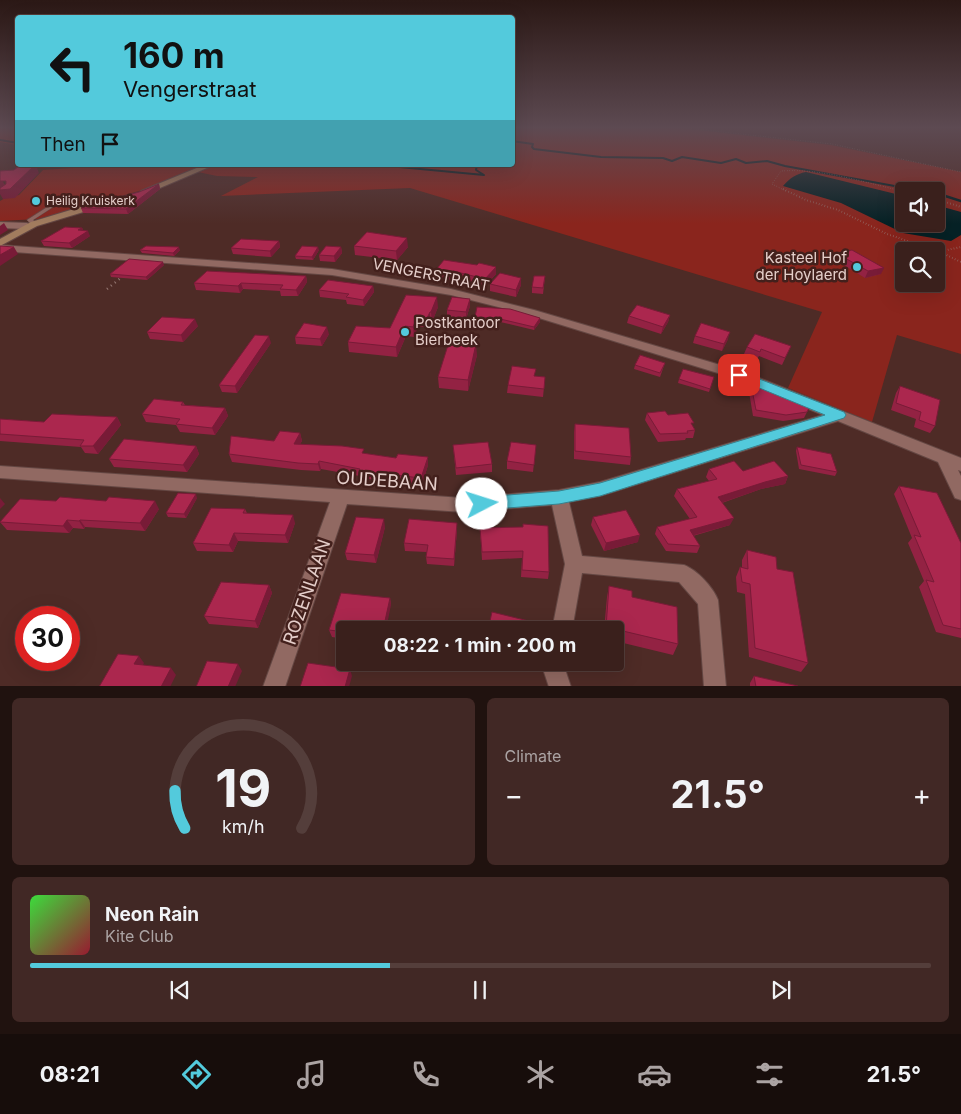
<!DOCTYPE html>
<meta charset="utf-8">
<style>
body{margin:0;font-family:Inter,sans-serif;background:#412825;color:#f1f3f6;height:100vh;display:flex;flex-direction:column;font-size:19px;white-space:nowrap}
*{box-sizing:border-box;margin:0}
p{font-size:16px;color:#aba3a3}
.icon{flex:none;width:28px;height:28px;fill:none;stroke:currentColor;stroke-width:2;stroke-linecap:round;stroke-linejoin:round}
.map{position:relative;height:686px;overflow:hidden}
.sheet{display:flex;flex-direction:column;gap:12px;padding:12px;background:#20120f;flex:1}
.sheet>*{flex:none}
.top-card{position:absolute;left:15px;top:15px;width:500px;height:152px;border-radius:5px;box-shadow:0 5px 20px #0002,0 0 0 1px #543e3b;background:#53cadc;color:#111;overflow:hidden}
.tools{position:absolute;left:895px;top:182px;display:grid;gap:10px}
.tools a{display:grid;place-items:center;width:50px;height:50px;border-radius:5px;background:#3a201c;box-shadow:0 5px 20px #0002,0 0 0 1px #543e3b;font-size:25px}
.speed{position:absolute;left:15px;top:606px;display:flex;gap:10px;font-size:25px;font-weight:700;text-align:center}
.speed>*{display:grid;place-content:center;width:65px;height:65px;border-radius:50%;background:#3a201c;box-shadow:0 5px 20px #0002,0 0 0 1px #543e3b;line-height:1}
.speed .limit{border:8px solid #d22;background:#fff;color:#111}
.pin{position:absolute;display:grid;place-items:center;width:42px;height:42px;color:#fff;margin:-21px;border-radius:10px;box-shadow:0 2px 8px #0006}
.me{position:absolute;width:55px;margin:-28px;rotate:85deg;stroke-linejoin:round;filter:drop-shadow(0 0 4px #0008)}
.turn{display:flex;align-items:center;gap:18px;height:105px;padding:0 25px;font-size:22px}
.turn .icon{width:65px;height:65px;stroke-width:2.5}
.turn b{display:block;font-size:35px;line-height:42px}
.then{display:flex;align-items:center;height:48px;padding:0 25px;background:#0003;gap:10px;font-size:19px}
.big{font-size:38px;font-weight:700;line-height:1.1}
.sheet .widget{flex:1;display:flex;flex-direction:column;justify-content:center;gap:8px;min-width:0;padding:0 18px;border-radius:8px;background:#412825}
.sheet .dial{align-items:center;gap:0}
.dial svg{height:130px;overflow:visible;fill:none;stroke:#543e3b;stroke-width:7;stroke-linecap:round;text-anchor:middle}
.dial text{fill:#f1f3f6;stroke:none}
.song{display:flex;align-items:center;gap:15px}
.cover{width:60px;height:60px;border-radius:8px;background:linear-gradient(135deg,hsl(120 70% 55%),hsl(350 70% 35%))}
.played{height:5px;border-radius:2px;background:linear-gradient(90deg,#53cadc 40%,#543e3b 40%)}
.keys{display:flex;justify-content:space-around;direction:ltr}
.heat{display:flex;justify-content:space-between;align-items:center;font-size:28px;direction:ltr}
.sheet .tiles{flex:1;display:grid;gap:12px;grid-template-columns:1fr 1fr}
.widget:last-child{grid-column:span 2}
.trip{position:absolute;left:336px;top:621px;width:288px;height:50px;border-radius:5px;background:#3a201c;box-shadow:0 5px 20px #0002,0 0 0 1px #543e3b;font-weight:700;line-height:50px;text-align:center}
.tabs{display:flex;height:80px;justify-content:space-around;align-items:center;background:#170d0b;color:#aba3a3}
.tabs .icon{width:35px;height:35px}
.tabs .on{color:#53cadc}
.tabs b{font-size:22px;color:#f1f3f6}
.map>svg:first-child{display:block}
.green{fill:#8a251d;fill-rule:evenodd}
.water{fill:#062226}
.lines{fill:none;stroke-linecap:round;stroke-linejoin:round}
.stream-far1{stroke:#062226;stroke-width:2}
.stream{stroke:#062226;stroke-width:2.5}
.lane-casing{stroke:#644743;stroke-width:1}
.street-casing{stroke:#644743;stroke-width:2}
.secondary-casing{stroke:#644743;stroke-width:2}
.path-far2{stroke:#977a75;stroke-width:1;stroke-dasharray:0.5 2;stroke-linecap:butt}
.path-far1{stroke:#977a75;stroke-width:2;stroke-dasharray:0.5 2.5;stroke-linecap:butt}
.path{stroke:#977a75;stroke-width:2.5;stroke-dasharray:1 4;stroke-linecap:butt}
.lane{fill:#916962;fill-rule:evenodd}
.street{fill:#916962;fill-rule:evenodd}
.secondary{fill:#a27c5e;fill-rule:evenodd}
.wall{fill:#932243}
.shaded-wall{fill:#781b37}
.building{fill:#ab274e;stroke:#781b37}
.route{fill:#53cadc;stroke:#36838f}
.poi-dot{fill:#53cadc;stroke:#43201c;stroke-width:2}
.labels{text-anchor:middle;stroke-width:5;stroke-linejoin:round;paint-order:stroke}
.far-poi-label{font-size:12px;fill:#e5ceca;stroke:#43201c;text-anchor:start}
.poi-label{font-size:15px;fill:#e5ceca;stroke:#43201c;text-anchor:end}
.street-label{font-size:15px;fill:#e5ceca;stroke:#43201c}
.near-street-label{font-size:18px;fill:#e5ceca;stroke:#43201c}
</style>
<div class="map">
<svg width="961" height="687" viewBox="0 0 961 687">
<rect width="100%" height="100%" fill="#4e2b26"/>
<!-- green -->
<g class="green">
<path d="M0,128H17V145L0,142Z"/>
<path d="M513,128H681L831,145L961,172V354L897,335L872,422L788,388L822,312L410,188L221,196L258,177L217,176L198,172L216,165H512ZM904,191H936V224H904ZM904,251H936V284H904Z"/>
<path d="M79,165H205L139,191L38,219L0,221V201L7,197L19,195L43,170L73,168Z"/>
</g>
<!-- water -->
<path class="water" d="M806,172L904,196V224H936V205L961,212V235L951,241L903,233L841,203L783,186C790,178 796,174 806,172Z"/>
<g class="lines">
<!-- stream-far1 -->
<g class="stream-far1">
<path d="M0,140L18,143"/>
<path d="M512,141L533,144L532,147L534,149L601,157L663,158L672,161L682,157L721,163L736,159L746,163L767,161L785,166L922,191"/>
<path d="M193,165H199"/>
<path d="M378,165L484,175L476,170L477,165"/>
</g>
<!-- stream -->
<g class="stream">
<path d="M915,189L924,191"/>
<path d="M936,193L961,201"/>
</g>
<defs>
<path id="lane" d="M63,197L67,198L33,220L36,223L35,224H31L27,220Z"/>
<g id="street">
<path d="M0,222L27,223L32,226L27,229L0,228Z"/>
<path d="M0,245L332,269L451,289L534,310L744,372L961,458V471L958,470L961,476V500L955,498L938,462L838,421L600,496L569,502L582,556L684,565C697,570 713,587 718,600L726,687H704L698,604L679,582L582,573L572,630H552L565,564L552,505L463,512L347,504L285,687H263L330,502L0,478V466L463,498L559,490L600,482L823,415L734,378L526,314L451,295L332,275L0,251Z"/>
<path d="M546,662H568L566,672L571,687H549L544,672Z"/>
</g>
<g id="secondary">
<path d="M204,165H214L148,193L141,191Z"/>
<path d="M97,202L100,203V207L37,226L0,246V239L31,222Z"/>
</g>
</defs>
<!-- lane casing -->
<use href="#lane" class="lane-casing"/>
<!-- street casing -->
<use href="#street" class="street-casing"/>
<!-- secondary casing -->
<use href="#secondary" class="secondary-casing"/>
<!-- path-far2 -->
<g class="path-far2">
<path d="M686,128L832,144L961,172"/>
<path d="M786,191L772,184L781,171C822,168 862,182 902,191"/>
</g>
<!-- path-far1 -->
<g class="path-far1">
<path d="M783,189L806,200L838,210L887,234L940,252L961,262"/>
<path d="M896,189L904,191"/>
<path d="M936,199L961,207"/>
<path d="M942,251L961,247"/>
</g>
<!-- path -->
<path class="path" d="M107,289L122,277"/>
<!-- lane -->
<use href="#lane" class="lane"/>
<!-- street -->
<use href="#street" class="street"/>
<!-- secondary -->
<use href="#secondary" class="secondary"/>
</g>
<!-- wall -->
<g class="wall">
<path d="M159,184L160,189L128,214L83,213L81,208L139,192Z"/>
<path d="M82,228L84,231L90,236L72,248L44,246L41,241Z"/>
<path d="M279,241L280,247L271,257L233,254L231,248Z"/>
<path d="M354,246L408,247L397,260L355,255Z"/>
<path d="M341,247L342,253L335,262L320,261L319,255Z"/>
<path d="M140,250H180L174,256L142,253Z"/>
<path d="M319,250L313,260L296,259L295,256Z"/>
<path d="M836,253L881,274L865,278L834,259Z"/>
<path d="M164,265L147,280L111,277L110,274Z"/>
<path d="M496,267V274L485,286L453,278L451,280L436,278L435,271Z"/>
<path d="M306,276L307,282L298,296H281L280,291L243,289L240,293L196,290L194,283Z"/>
<path d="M545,276L543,294L532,293V287Z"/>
<path d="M490,284L521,285L516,297L490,291Z"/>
<path d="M373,286L374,292L364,306L347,304L346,300L320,297L319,290Z"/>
<path d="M470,306L466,319L447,317V310Z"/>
<path d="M438,307L432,322H430L428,327H418L414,337L406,336L397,357L349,352L348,342L390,328Z"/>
<path d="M670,315L668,322L661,334L627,323L629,316Z"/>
<path d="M475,317L540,318V322L534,330L496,321L475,320Z"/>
<path d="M198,326L183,342L150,339L147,332Z"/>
<path d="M329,334L322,346L296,344L295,337Z"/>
<path d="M695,336L728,339L722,351L693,343Z"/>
<path d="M271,343L237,393L222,392L219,385Z"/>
<path d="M791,346L782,365L759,356L757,359L744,354L747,347Z"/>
<path d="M477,355L468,391L439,388L438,377Z"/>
<path d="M665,363L660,377L634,369L635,365Z"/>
<path d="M535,376L545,377L543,397L507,393L508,385Z"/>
<path d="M714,377L709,392L678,383L679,379Z"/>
<path d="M751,385L811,404L804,418L783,421L753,416L749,392Z"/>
<path d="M900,386L935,426L930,433L914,427L916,419L891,410L896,393Z"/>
<path d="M183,402L185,405L225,408L228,416L215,435L180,432L176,425L146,422L142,414Z"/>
<path d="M647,413L668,415L693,427L695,430L693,438H686L685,440L658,442L645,420Z"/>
<path d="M117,417L121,425L98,454L85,453L81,447L0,441V419L44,422Z"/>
<path d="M575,424L631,457L630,465L574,459V432Z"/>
<path d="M300,433L302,441L300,444L396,458L428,457V465L422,485L360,478V476L321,469L320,471L301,470L232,462L229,454Z"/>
<path d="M453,445L492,464V472L456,475Z"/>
<path d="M536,445L533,472L507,469V461Z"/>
<path d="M196,446L199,454L187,472L114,467L109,459Z"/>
<path d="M797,447L837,472L835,476L799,469L796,451Z"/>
<path d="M709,469L743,471L788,476L785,484L761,489L722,503L730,525L693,536L700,546L697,553L666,551L655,534L657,527L690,519L674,496L677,489L709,481L706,477Z"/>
<path d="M899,486L961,543V638L936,632L919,587L924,581L908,543L912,538L894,494Z"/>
<path d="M197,498L186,518L168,517L166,513Z"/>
<path d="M159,509L145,531L85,527L84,529L73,528L69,533L7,530L0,522Z"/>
<path d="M245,509L247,513L295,523L288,543L238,541L233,552L197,551L193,543Z"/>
<path d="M593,517L638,542L604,551L591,525Z"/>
<path d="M457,523V530L454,566L427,564L426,557L427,552L405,551L404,543Z"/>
<path d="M385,527L376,563L347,560L345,553Z"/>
<path d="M523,527L549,572L548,579L521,577L522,558L482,560L480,528Z"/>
<path d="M747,550L777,569L808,663L801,672L749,657L745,594L737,592L736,577L740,567H742V560Z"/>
<path d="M269,585L272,593L258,628L209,624L204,616Z"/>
<path d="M609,586L632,597L678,644L673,655L615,641V630H604L607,597Z"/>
<path d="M390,598L391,605L345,630V639L332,637L329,630Z"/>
<path d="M754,676L798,687H750V683Z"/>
</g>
<!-- shaded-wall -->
<g class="shaded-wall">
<path d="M35,165H36L39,173L15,198L3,199L0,194V181L2,180L7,189Z"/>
<path d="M159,184L160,189L128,214L126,209Z"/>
<path d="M4,223L8,230L0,235V226Z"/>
<path d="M82,228L85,233L88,231L90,236L72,248L69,243L78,230Z"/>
<path d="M407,238L408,247L397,260L396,251Z"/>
<path d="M279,241L280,247L271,257L270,251Z"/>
<path d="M14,247L18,254L0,266V255Z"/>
<path d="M179,247L180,250L174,256L173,253Z"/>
<path d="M318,247L319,250L313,260L312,257Z"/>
<path d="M341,247L342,253L335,262L334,256Z"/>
<path d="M163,262L164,265L147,280L146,277Z"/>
<path d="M496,267V274L485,286V279Z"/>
<path d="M884,268L881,274L865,278L868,271Z"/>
<path d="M453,271V278L451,280V274Z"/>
<path d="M306,276L307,282L298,296L296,290Z"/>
<path d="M521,278V285L516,297V290Z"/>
<path d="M241,283L243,289L240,293L238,286Z"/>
<path d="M373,286L374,292L364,306L363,300Z"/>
<path d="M437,297L438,307L432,322L431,312Z"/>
<path d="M470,299V306L466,319V312Z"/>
<path d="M430,312V322L428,327L427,318Z"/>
<path d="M670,315L668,322L661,334L663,327Z"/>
<path d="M417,317L418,327L414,337L413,327Z"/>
<path d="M540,318V322L534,330V327Z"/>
<path d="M195,319L198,326L183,342L181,335Z"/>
<path d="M405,326L406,336L397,357L396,347Z"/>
<path d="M327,327L329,334L322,346L320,339Z"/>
<path d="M730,332L728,339L722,351L724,344Z"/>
<path d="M269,336L271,343L237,393L235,386Z"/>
<path d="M476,344L477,355L468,391V380Z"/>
<path d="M225,408L228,416L215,435L212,428Z"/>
<path d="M117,417L121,425L98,454L93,446Z"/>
<path d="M300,433L302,441L296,451L294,444Z"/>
<path d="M196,446L199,454L187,472L183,465Z"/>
<path d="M428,457V465L422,485L421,478Z"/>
<path d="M319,461L321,469L320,471L318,464Z"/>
<path d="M788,476L785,484L761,489L715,505L718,497L765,482Z"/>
<path d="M196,494L197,498L186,518L184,514Z"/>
<path d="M0,498L5,504L0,509Z"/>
<path d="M155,501L159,509L145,531L140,523Z"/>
<path d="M293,515L295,523L288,543L285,535Z"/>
<path d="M734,518L730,525L687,537L690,530Z"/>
<path d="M384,519L385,527L376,563L374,555Z"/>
<path d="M67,520L73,528L69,533L63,526Z"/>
<path d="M80,520L85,527L84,529L79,521Z"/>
<path d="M457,523V530L454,566V559Z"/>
<path d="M234,533L238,541L233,552L229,545Z"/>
<path d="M640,535L638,542L604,551L606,543Z"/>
<path d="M269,585L272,593L258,628L255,621Z"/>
<path d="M390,598L391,605L386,630H383Z"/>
<path d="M139,656L144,663L140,671L134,664Z"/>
<path d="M238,664L242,671L235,687H228Z"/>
<path d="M171,668L176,675L170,687H161Z"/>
<path d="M350,669L352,676L349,687H345Z"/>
</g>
<!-- building -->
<g class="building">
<path d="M35,165L10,189L0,190V188L6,184V181H0V171L14,170L19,166Z"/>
<path d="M159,184L126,209L81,208L139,192Z"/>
<path d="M65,227L82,228L78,230L88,231L69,243L41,241Z"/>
<path d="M367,232L407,238L396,251L354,246Z"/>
<path d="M241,239L279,241L270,251L231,248Z"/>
<path d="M0,246L14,247L0,255Z"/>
<path d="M146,246L179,247L173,253L140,250Z"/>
<path d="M302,246L318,247L312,257L295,256Z"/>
<path d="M326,246L341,247L334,256L319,255Z"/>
<path d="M852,250L884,268L868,271L836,253Z"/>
<path d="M129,259L163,262L146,277L110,274Z"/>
<path d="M444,260L477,265L479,263L496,267L485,279L453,271L451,274L435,271Z"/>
<path d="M207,271L306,276L296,290L280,289L283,285L241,283L238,286L194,283Z"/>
<path d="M500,273L521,278L516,290L490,284Z"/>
<path d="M534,276H545L543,288L532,287Z"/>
<path d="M328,280L373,286L363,300L346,297L349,294L319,290Z"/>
<path d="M406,295L437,297L431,312H430L427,318L417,317L413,327L405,326L396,347L348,342L356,326L390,328Z"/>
<path d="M452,297L470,299L466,312L447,310Z"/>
<path d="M637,305L670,315L663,327L629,316Z"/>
<path d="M477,307L510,309L540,318L534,327L496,318L475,317Z"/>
<path d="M162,317L195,319L181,335L147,332Z"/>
<path d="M304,323L327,327L320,339L295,337Z"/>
<path d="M701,323L730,332L724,344L695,336Z"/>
<path d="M755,334L791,346L785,358L761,349L760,352L747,347Z"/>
<path d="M255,335L269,336L235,386L219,385Z"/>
<path d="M449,342L476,344L468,380L438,377Z"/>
<path d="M640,355L665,363L660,373L635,365Z"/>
<path d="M512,366L536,369L534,376L545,377L544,389L508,385Z"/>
<path d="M683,369L714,377L710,389L679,379Z"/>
<path d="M751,385L773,389L811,404L807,412L786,415L756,410Z"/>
<path d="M900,386L940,400L935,426L919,420L921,412L896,403Z"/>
<path d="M154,399L183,402L181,405L225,408L212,428L176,424L180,419L142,414Z"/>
<path d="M665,411L668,415L688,413L694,423H691L695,430L687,431L688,433L660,434L647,413Z"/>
<path d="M52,414L117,417L93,446H80L84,440L0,434V419L44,422Z"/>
<path d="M575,424L629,428L631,457L575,451Z"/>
<path d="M280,431L300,433L294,444L342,446L364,449L362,453L396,458L398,454L428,457L421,478L359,471L360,469L319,461L318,464L298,463L229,454L231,436L274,441Z"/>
<path d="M124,439L196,446L183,465L109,459Z"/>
<path d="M488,442L492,464L456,468L453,445Z"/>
<path d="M511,442L536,445L534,465L507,461Z"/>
<path d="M797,447L831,454L837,472L801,465Z"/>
<path d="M734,461L743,471L774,461L788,476L765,482L718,497L734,518L690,530L700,546L668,544L657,527L697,517L677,489L717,479L709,469Z"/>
<path d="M899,486L937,493L961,543V629L943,625L926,580L934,582L914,535L921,537Z"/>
<path d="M178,493L196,494L184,514L166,513Z"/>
<path d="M60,497L106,501L109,497L155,501L140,523L80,520L79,521L67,520L63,526L0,522L20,499L56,501Z"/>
<path d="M211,508L245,509L243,513L293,515L285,535L234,533L229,545L193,543Z"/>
<path d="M626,510L640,535L606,543L593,517Z"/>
<path d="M356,517L384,519L374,555L345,553Z"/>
<path d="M409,519L457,523L454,559L426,557L428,545L404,543Z"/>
<path d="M523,524L548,526L549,572L522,570L523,551L482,552L480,528L523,527Z"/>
<path d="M747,550L776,557L777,569L793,572L808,663L755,648L750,584L742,582L740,567L748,569Z"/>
<path d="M221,582L269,585L255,621L204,616Z"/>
<path d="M609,586L632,591V597L677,607L678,644L606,627Z"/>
<path d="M341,593L390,598L383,630H345V632L329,630Z"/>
<path d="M492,612L537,623L536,630H488Z"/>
<path d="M118,654L139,656L134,664L171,668L161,687H99Z"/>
<path d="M207,661L238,664L228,687H196Z"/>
<path d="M308,663L350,669L345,687H300Z"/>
<path d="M754,676L798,686V687H756Z"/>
</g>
<!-- sky -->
<linearGradient id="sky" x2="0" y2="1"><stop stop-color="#2b1815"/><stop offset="0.57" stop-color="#5d4a52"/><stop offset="1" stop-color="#5d4a52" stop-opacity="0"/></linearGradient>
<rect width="961" height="224" fill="url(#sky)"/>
<!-- route -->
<path class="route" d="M739,371L844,412L846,415L844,418L600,496L559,504L482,510L476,508L474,504L476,499L482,497L559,491L600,483L825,415L735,378L733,375Z"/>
<!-- markers -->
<g class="poi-dot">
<circle cx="36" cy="201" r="5"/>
<circle cx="857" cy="267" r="5"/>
<circle cx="405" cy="332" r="5"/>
</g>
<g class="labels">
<!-- far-poi labels -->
<g class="far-poi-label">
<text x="46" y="205">Heilig Kruiskerk</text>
</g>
<!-- poi labels -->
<g class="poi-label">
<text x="847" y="263">Kasteel Hof<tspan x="847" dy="17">der Hoylaerd</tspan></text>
<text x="415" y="328" text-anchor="start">Postkantoor<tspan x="415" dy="17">Bierbeek</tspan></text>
</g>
<!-- street labels -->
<g class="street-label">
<text transform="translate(431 275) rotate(11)" y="5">VENGERSTRAAT</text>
</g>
<!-- near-street labels -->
<g class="near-street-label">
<text transform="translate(387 481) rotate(4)" y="6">OUDEBAAN</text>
<text transform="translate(307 592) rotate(-71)" y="6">ROZENLAAN</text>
</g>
</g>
</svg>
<div class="tools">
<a><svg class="icon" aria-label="sound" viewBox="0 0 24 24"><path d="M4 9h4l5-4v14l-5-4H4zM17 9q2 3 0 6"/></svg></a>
<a><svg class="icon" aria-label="search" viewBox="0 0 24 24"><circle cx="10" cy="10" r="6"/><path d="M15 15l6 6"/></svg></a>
</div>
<div class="speed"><div class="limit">30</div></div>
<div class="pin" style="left:739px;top:375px;background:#d93025"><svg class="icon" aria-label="arrive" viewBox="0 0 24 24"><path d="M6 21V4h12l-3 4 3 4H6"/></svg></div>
<svg class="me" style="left:482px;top:504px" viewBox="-20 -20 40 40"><circle r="19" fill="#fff"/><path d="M0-13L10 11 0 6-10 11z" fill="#53cadc"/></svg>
<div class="trip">08:22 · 1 min · 200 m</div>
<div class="top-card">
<div class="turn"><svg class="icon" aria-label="left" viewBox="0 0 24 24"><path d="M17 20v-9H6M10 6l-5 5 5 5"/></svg><div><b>160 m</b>Vengerstraat</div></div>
<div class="then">Then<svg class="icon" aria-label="arrive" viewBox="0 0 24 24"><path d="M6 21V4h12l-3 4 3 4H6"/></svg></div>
</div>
</div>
<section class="sheet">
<div class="tiles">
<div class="widget dial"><svg viewBox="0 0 100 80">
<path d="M14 69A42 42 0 1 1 86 69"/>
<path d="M14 69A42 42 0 0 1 8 46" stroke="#53cadc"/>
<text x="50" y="56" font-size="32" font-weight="700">19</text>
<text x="50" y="72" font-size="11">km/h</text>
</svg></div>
<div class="widget"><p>Climate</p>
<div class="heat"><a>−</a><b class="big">21.5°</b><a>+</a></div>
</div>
<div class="widget">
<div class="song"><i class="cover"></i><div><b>Neon Rain</b><p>Kite Club</p></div></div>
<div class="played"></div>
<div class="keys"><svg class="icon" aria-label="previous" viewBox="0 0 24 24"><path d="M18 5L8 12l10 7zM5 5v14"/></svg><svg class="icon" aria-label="pause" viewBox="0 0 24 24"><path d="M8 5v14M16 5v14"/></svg><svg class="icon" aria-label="next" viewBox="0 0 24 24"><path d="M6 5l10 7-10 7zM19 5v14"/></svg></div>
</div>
</div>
</section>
<nav class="tabs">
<b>08:21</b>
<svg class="icon on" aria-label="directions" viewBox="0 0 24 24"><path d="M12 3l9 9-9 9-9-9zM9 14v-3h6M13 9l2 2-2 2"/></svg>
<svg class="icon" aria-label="music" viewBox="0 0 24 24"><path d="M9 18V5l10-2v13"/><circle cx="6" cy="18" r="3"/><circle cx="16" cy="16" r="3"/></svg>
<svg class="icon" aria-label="phone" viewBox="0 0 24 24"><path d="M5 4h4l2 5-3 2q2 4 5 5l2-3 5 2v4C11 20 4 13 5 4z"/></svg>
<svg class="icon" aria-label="climate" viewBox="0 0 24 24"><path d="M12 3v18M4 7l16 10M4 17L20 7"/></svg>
<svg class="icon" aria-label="car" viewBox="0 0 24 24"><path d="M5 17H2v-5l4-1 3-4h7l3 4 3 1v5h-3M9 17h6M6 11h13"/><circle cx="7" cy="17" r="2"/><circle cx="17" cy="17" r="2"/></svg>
<svg class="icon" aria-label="filters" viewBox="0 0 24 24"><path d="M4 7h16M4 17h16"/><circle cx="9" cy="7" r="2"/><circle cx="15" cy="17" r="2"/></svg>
<b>21.5°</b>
</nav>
